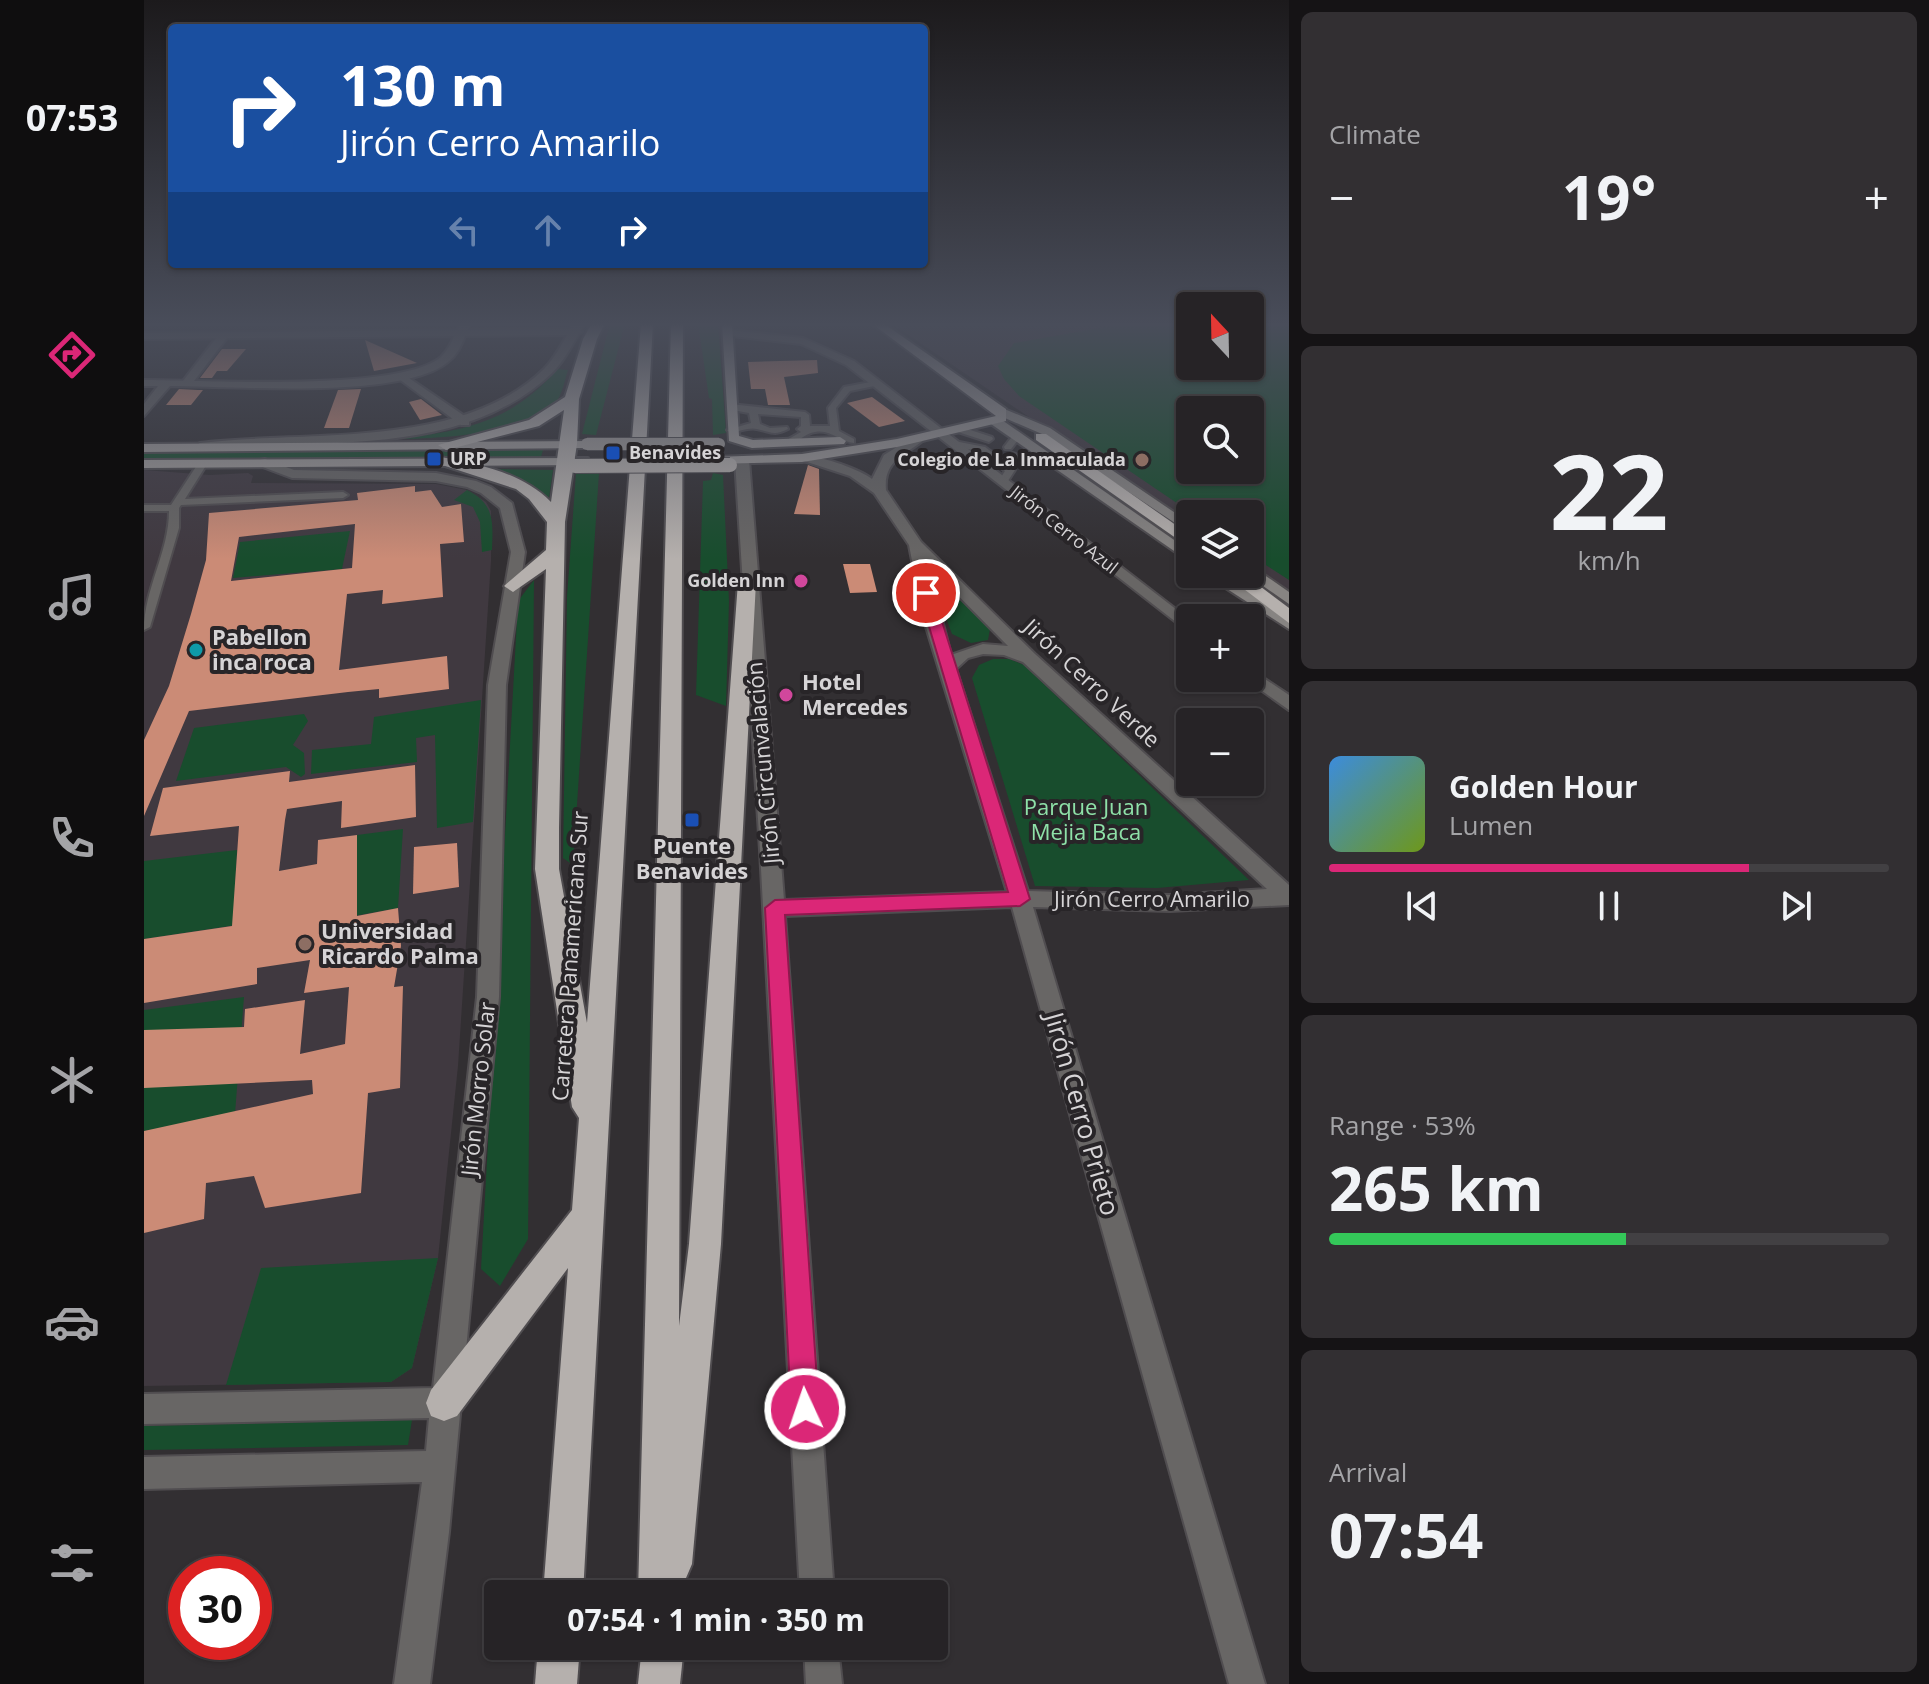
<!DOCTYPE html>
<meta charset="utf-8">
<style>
body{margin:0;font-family:"Open Sans",sans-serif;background:#322f32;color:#f1f3f6;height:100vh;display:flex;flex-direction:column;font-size:30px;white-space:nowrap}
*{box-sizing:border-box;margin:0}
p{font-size:26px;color:#a4a4a7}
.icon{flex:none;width:44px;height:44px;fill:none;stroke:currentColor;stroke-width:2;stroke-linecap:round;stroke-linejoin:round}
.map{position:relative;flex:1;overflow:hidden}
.side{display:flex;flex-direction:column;gap:12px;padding:12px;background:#151315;width:640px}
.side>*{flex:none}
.hud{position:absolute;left:24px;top:24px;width:760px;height:244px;border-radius:8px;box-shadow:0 2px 6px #0004,0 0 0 2px #424043;background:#1a4fa0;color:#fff;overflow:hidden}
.needle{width:52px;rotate:338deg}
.tools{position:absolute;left:1032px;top:292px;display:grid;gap:16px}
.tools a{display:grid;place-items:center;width:88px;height:88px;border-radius:8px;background:#262326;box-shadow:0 2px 6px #0004,0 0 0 2px #424043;font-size:40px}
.speed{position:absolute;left:24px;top:1556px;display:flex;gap:16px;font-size:40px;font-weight:700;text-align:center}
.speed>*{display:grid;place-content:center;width:104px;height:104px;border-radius:50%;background:#262326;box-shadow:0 2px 6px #0004,0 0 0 2px #424043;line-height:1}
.speed .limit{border:12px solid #d22;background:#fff;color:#111}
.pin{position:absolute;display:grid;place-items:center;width:68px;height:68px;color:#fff;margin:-34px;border:4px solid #fff;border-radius:50%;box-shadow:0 2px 8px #0007}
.me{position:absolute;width:88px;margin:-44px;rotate:357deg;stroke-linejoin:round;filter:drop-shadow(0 0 6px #0008)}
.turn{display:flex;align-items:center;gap:28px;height:168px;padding:0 40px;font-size:36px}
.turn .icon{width:104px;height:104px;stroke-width:2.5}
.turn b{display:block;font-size:56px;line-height:68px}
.lanes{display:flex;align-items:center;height:76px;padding:0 40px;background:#0003;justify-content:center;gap:40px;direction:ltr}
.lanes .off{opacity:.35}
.big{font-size:60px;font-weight:700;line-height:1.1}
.side .widget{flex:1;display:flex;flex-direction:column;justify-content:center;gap:12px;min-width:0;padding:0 28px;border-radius:12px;background:#322f32}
.side .dial{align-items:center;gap:0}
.dial b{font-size:104px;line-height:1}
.song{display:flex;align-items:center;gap:24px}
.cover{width:96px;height:96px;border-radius:12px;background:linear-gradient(135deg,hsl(210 70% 55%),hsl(80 70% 35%))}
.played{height:8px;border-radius:4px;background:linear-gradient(90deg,#db2777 75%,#424043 75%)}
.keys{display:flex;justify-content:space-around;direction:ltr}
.heat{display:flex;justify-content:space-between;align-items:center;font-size:44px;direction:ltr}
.charge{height:12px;border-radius:6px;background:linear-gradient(90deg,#34c759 53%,#424043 0)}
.trip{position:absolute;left:340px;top:1580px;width:464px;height:80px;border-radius:8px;background:#262326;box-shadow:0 2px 6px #0004,0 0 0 2px #424043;font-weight:700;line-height:80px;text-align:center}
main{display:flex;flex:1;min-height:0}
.menu{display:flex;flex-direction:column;width:144px;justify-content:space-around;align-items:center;background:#0f0e0f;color:#a4a4a7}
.menu .icon{width:56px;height:56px}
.menu .selected{color:#db2777}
.menu b{font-size:36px;color:#f1f3f6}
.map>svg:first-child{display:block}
.built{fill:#403940;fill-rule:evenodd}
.green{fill:#184d2d;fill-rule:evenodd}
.building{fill:#cb8b76;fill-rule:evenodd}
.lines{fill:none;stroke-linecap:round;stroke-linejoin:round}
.service-casing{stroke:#504d50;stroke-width:4}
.pedestrian-casing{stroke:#504d50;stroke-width:4}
.minor-casing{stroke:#504d50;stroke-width:4}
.tertiary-casing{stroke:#504d50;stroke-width:4}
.secondary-casing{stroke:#504d50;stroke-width:4}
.primary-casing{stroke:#504d50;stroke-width:4}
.motorway-casing{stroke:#504d50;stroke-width:4}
.service{fill:#686665;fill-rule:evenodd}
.pedestrian{fill:#686665;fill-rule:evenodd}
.minor{fill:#686665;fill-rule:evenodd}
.tertiary{fill:#686665;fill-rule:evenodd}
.secondary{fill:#878482;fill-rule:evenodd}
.primary{fill:#9f9b99;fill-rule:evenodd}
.motorway{fill:#b5b0ad;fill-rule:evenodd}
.primary-bridge-casing{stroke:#504d50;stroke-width:14;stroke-linecap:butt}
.motorway-bridge-casing{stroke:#504d50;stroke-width:16;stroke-linecap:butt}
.primary-bridge{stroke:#9f9b99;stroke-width:12}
.motorway-bridge{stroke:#b5b0ad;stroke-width:14}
.route{fill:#db2777;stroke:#8e194d;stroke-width:2}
.transit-dot{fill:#1a4fb4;stroke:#282528;stroke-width:3}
.education-dot{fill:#8d6e63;stroke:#282528;stroke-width:3}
.hotel-dot{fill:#d1479c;stroke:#282528;stroke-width:3}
.culture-dot{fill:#0f9aa8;stroke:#282528;stroke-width:3}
.labels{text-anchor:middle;stroke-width:8;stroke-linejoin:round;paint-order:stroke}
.far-poi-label{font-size:18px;font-weight:bold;fill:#d6d4d6;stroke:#282528;text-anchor:start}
.far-street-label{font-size:18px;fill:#d6d4d6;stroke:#282528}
.poi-label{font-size:22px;font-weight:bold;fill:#d6d4d6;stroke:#282528;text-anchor:start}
.street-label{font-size:22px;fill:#d6d4d6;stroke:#282528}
.park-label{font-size:22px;fill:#8ee1a8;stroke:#282528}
.near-street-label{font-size:26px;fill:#d6d4d6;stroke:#282528}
</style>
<main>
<nav class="menu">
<b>07:53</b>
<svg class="icon selected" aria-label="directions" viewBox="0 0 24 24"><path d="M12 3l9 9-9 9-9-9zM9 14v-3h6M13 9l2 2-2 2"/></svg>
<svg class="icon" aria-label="music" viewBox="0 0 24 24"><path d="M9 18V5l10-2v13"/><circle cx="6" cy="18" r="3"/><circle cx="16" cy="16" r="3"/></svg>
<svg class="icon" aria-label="phone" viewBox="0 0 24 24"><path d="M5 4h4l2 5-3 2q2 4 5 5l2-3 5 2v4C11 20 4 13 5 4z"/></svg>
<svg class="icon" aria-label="climate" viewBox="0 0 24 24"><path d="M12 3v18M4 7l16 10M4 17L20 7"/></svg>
<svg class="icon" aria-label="car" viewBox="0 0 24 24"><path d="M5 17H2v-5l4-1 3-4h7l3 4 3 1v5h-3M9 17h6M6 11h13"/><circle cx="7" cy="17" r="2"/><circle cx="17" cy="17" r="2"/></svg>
<svg class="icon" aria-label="filters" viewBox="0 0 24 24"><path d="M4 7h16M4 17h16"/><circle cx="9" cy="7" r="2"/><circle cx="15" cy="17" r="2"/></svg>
</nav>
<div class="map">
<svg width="1145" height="1684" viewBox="0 0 1145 1684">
<rect width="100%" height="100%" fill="#322f32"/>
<!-- built -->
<g class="built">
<path d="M747,323H1046V366H1106V323H1145V596L1106,569V514H1046V527ZM1046,410H1106V470H1046Z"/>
<path d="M0,470L66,475L104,473L109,476L107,483L292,484L323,490L342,502L347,511V561L314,1066L294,1258L268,1368L247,1382L0,1386Z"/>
</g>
<!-- green -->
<g class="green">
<path d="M466,323H481L452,435L438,434Z"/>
<path d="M554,323H574L582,433L569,435L568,399L565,398Z"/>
<path d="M984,323H1046V366H1106V323H1145V580L1106,555V514H1049L875,396L860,379L854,366L870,343ZM1046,410H1106V470H1046Z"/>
<path d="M414,369L424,370C420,383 417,400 406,410C379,433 292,439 257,439C326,429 366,422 414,369Z"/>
<path d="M399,450L397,457L0,460V452Z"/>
<path d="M352,469L409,470L405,498L387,484Z"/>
<path d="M432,473H455L429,865L419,858L423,597Z"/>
<path d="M569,473L579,475L585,601L582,706L552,695L559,481L567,480Z"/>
<path d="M323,490C351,504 349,522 348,550L338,552L336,522L329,507L310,500Z"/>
<path d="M206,531L198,569L89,578L96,542Z"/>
<path d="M784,569L846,629L844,640L827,643L808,634Z"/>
<path d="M390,580L384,1239L356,1286L337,1269L374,601Z"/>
<path d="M849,659H865L880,665L1105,880L1013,888L891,886L828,678L835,665Z"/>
<path d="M337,700L329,822L293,828L291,735L272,738L273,762L167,774L168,750L227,744L230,717Z"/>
<path d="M160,714L164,721L149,745L160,753L161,774L157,777L142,767L32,781L50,728Z"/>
<path d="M259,829L254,908L121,932L112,922L0,939V861L93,850L90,909L213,890V835Z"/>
<path d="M100,997L91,1114L0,1131V1010Z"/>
<path d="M294,1258L268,1368L247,1382L82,1385L117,1268Z"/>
<path d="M268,1420L264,1445L0,1450V1426Z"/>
</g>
<!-- building -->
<g class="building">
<path d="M221,340L273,363L230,371Z"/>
<path d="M78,349H102L83,371H73L68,378H56Z"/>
<path d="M673,360L674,373L640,377L646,405H624L621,389H607L604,362Z"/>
<path d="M35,389L54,390H59L47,405H22Z"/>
<path d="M217,389L205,428H180L194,390Z"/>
<path d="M728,397L761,421L735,427L703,403Z"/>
<path d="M277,399L298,415L276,420L265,402Z"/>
<path d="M664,465L675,469L676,515L650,514Z"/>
<path d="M271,486V492L287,490L298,507L317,504L320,542L296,544L299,597L238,604L239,590L203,594L195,670L303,656L305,689L235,698V689L204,692L45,711L0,816V740L25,686L47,614L62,560L65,513L214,500L213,493ZM211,524L208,568L87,581L95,537Z"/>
<path d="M699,564H726L733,592L706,593Z"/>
<path d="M271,765L272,817L197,828L198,801L143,809L141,820L135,871L173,864L174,840L213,835V916L254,908L257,946L250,987L259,986L256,1088L224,1093L217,1193L121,1208L110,1176L62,1183L60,1219L0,1233V1131L169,1094L168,1080L0,1088V1030L100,1027L101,1009L161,1000L156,1054L201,1044L205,987L160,993L166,960L113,968V984L0,1003V939L88,926L95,826L6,836L19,788L146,771L145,782Z"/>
<path d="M313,843L315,887L269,894L270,847Z"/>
</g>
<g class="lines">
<defs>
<g id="service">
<path d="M732,381H735V385L706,391L692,408L695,431L710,439V443C696,442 687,429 671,432C661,433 653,444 641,445V441L657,432L653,429L657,426V417L614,414L616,424L626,428L643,427L644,429C630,436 627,432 613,429C606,427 595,431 587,433L583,430L607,423L605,413L583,409V405L586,404L661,412L665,415L666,426H686L684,408L700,387Z"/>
<path d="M814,426L848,437L849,439L845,442L811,431L810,429Z"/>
<path d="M870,434L877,436L867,449H861L860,447Z"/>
<path d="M810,441L841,447L869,468L871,470L862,484L854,482L861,471L835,451L807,446L806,444Z"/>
<path d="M869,453L874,455V459L866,458V454Z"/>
<path d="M886,459L912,461L917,464L912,467L883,464L881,462Z"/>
<path d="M58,461L63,464L41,499L199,492L204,495L199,498L37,505L35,508V528L6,627L0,630C0,589 25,552 25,511H0V505H27L55,462Z"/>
</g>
<g id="pedestrian">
<path d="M76,333L85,335L47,385H39V381Z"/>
<path d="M259,374L325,419V425H317L255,379V375Z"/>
</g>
<g id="minor">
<path d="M317,323H327L324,330L433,329L438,332L433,335L321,336C317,346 313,355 304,362C258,400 89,386 26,386L0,416V404L14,386H0V380C60,380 255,392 297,357C303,351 307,344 310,336L0,339V333L313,330Z"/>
<path d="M584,330L659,338L710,361L1046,620V633L702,365L657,344L580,335L579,333Z"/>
<path d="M772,435L782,438C763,455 739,459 742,490L777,542L891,654L1145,885V905L1026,911L889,907L1121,1684H1085L868,907L641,916L690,1594H656L616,850L591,460L598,456L605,460L640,900L863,892L779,617L765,545L730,493L706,476L651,458C664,450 715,469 728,479L740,455ZM784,565L864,646L839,644L807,655ZM839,654L860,655L879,662L1123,889L1026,895L884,891L812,669L824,658Z"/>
<path d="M1106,669L1145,695V710L1100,678H1106Z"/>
<path d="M660,1646H694L698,1684H662Z"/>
</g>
<g id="tertiary">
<path d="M430,323H441C431,339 421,361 407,374C315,460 172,437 56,451L50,447L56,443C164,430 317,450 400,369C412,357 421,338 430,323Z"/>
<path d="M121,459L150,470L292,473L332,481L347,487L368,503L381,552L362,685L355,997L305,1532L286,1684H250L278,1482L0,1489V1457L282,1451L285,1418L0,1424V1394L289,1388L333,997L344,685L367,552L356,508L337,493L323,487L292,481L148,478L116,466V460Z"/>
</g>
<g id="secondary">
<path d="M858,408L906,428L1046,523V533L898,434L854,415V409Z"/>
<path d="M847,418H855L1046,551V562L847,424Z"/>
<path d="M1106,565L1145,592V604L1102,574H1106Z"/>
<path d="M1060,574H1078L1145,617V629Z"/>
</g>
<g id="primary">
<path d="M578,323H588L595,436L609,440L696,437L702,441L700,444L608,448L585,441Z"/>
<path d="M727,323H739L862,409V421L753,447L658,462L566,464V458L571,457L658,454L753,439L852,416Z"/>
<path d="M448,441L449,444L443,448L0,452V444Z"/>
<path d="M444,458V464L439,465L0,468V460Z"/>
</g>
<g id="motorway">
<path d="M448,323H461L453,339L435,399L433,444L421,522L415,828V869L443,1023L497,323H509L439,1594H399L424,1268L313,1416L300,1421L287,1416L282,1403L287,1390L428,1210L435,1118L428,1107L391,869L402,569L369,592L360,586L402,550L403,522L385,499L372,489L289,462L297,457C337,465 377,472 407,502L420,410L395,426L302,450L294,445L385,420L421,397L439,339Z"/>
<path d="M527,323H539L535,1326L545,1244L594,582L603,576L612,582L577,1244L548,1564L542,1578L534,1581V1594H494Z"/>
<path d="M892,434H902L1046,535V548L892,440Z"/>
<path d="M1080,574H1100L1145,608V623Z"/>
<path d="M394,1646H436L433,1684H391Z"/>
<path d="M498,1646H540L536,1684H494Z"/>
</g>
</defs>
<!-- service casing -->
<use href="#service" class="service-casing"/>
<!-- pedestrian casing -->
<use href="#pedestrian" class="pedestrian-casing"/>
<!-- minor casing -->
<use href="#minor" class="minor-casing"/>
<!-- tertiary casing -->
<use href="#tertiary" class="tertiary-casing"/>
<!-- secondary casing -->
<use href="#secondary" class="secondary-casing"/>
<!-- primary casing -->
<use href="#primary" class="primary-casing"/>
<!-- motorway casing -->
<use href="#motorway" class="motorway-casing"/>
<!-- service -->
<use href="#service" class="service"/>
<!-- pedestrian -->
<use href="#pedestrian" class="pedestrian"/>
<!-- minor -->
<use href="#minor" class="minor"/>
<!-- tertiary -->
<use href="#tertiary" class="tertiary"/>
<!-- secondary -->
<use href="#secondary" class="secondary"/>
<!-- primary -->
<use href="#primary" class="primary"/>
<!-- motorway -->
<use href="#motorway" class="motorway"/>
<defs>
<path id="primary-bridge" d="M443,444H575"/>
<path id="motorway-bridge" d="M431,466L586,465"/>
</defs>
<!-- primary-bridge casing -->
<use href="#primary-bridge" class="primary-bridge-casing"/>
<!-- motorway-bridge casing -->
<use href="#motorway-bridge" class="motorway-bridge-casing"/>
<!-- primary-bridge -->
<use href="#primary-bridge" class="primary-bridge"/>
<!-- motorway-bridge -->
<use href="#motorway-bridge" class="motorway-bridge"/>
</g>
<!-- sky -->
<linearGradient id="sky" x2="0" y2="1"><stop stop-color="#1c1a1c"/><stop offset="0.58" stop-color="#494d5a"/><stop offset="1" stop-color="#494d5a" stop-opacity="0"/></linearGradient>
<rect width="1145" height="559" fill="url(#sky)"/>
<!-- route -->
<path class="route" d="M777,590L789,593L886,899L876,906L641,915L675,1409L671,1419L661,1423L651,1419L647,1409L621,908L631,900L864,892L775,593Z"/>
<!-- markers -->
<g class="transit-dot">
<rect x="461" y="445" width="16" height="16" rx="4"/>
<rect x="282" y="451" width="16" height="16" rx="4"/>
<rect x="540" y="812" width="16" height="16" rx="4"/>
</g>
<g class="education-dot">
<circle cx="998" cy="460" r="8"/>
<circle cx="161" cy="944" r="8"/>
</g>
<g class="hotel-dot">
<circle cx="657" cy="581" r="8"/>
<circle cx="642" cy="695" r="8"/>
</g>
<circle class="culture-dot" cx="52" cy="650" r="8"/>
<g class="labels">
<!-- far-poi labels -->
<g class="far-poi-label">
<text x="485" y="459">Benavides</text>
<text x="306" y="465">URP</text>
<text x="982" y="466" text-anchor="end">Colegio de La Inmaculada</text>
<text x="641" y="587" text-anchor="end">Golden Inn</text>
</g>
<!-- far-street labels -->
<g class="far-street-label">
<text transform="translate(920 530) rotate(38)" y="6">Jirón Cerro Azul</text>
</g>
<!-- poi labels -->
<g class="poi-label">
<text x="68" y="645">Pabellon<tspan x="68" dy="25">inca roca</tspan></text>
<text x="658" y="690">Hotel<tspan x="658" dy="25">Mercedes</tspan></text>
<text x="548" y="854" text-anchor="middle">Puente<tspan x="548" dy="25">Benavides</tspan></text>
<text x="177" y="939">Universidad<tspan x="177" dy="25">Ricardo Palma</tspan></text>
</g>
<!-- street labels -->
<g class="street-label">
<text transform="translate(948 683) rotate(43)" y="8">Jirón Cerro Verde</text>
<text transform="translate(619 763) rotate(-95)" y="8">Jirón Circunvalación</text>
<text x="1008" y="907">Jirón Cerro Amarilo</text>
<text transform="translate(426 956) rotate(-86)" y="8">Carretera Panamericana Sur</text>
<text transform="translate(334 1089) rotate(-84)" y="8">Jirón Morro Solar</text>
</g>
<!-- park labels -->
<g class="park-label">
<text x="942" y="815">Parque Juan<tspan x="942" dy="25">Mejia Baca</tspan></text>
</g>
<!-- near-street labels -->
<g class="near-street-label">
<text transform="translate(938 1114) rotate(74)" y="9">Jirón Cerro Prieto</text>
</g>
</g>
</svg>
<div class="tools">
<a><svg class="needle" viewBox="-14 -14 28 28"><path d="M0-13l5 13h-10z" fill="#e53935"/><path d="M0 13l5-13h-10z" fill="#a4a4a7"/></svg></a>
<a><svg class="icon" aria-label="search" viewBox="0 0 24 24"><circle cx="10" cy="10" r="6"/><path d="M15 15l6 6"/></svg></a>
<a><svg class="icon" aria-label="layers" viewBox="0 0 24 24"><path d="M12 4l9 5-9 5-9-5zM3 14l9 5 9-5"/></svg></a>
<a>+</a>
<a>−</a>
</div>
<div class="speed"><div class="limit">30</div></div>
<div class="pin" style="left:782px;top:593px;background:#d93025"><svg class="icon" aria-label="arrive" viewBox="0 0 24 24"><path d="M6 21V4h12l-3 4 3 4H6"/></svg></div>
<svg class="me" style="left:661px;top:1409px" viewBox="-20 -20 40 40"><circle r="17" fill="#db2777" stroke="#fff" stroke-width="3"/><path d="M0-11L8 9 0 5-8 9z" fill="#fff"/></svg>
<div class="trip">07:54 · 1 min · 350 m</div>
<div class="hud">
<div class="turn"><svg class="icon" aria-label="right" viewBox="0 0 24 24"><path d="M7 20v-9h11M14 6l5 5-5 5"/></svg><div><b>130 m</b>Jirón Cerro Amarilo</div></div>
<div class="lanes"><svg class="icon off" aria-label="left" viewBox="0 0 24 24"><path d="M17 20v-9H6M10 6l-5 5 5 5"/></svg><svg class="icon off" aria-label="ahead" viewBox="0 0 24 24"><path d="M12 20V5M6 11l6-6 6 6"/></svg><svg class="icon" aria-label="right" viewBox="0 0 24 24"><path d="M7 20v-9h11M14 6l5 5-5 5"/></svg></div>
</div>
</div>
<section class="side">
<div class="widget"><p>Climate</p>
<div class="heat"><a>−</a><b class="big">19°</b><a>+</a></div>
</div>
<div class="widget dial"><b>22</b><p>km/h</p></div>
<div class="widget">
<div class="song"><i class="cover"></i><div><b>Golden Hour</b><p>Lumen</p></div></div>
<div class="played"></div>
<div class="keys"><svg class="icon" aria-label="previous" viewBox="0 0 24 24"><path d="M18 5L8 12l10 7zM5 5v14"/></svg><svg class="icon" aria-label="pause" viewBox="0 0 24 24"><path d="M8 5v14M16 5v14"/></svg><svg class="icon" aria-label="next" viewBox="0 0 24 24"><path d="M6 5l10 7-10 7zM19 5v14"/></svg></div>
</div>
<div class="widget"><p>Range · 53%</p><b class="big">265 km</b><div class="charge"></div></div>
<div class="widget"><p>Arrival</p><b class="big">07:54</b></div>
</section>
</main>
